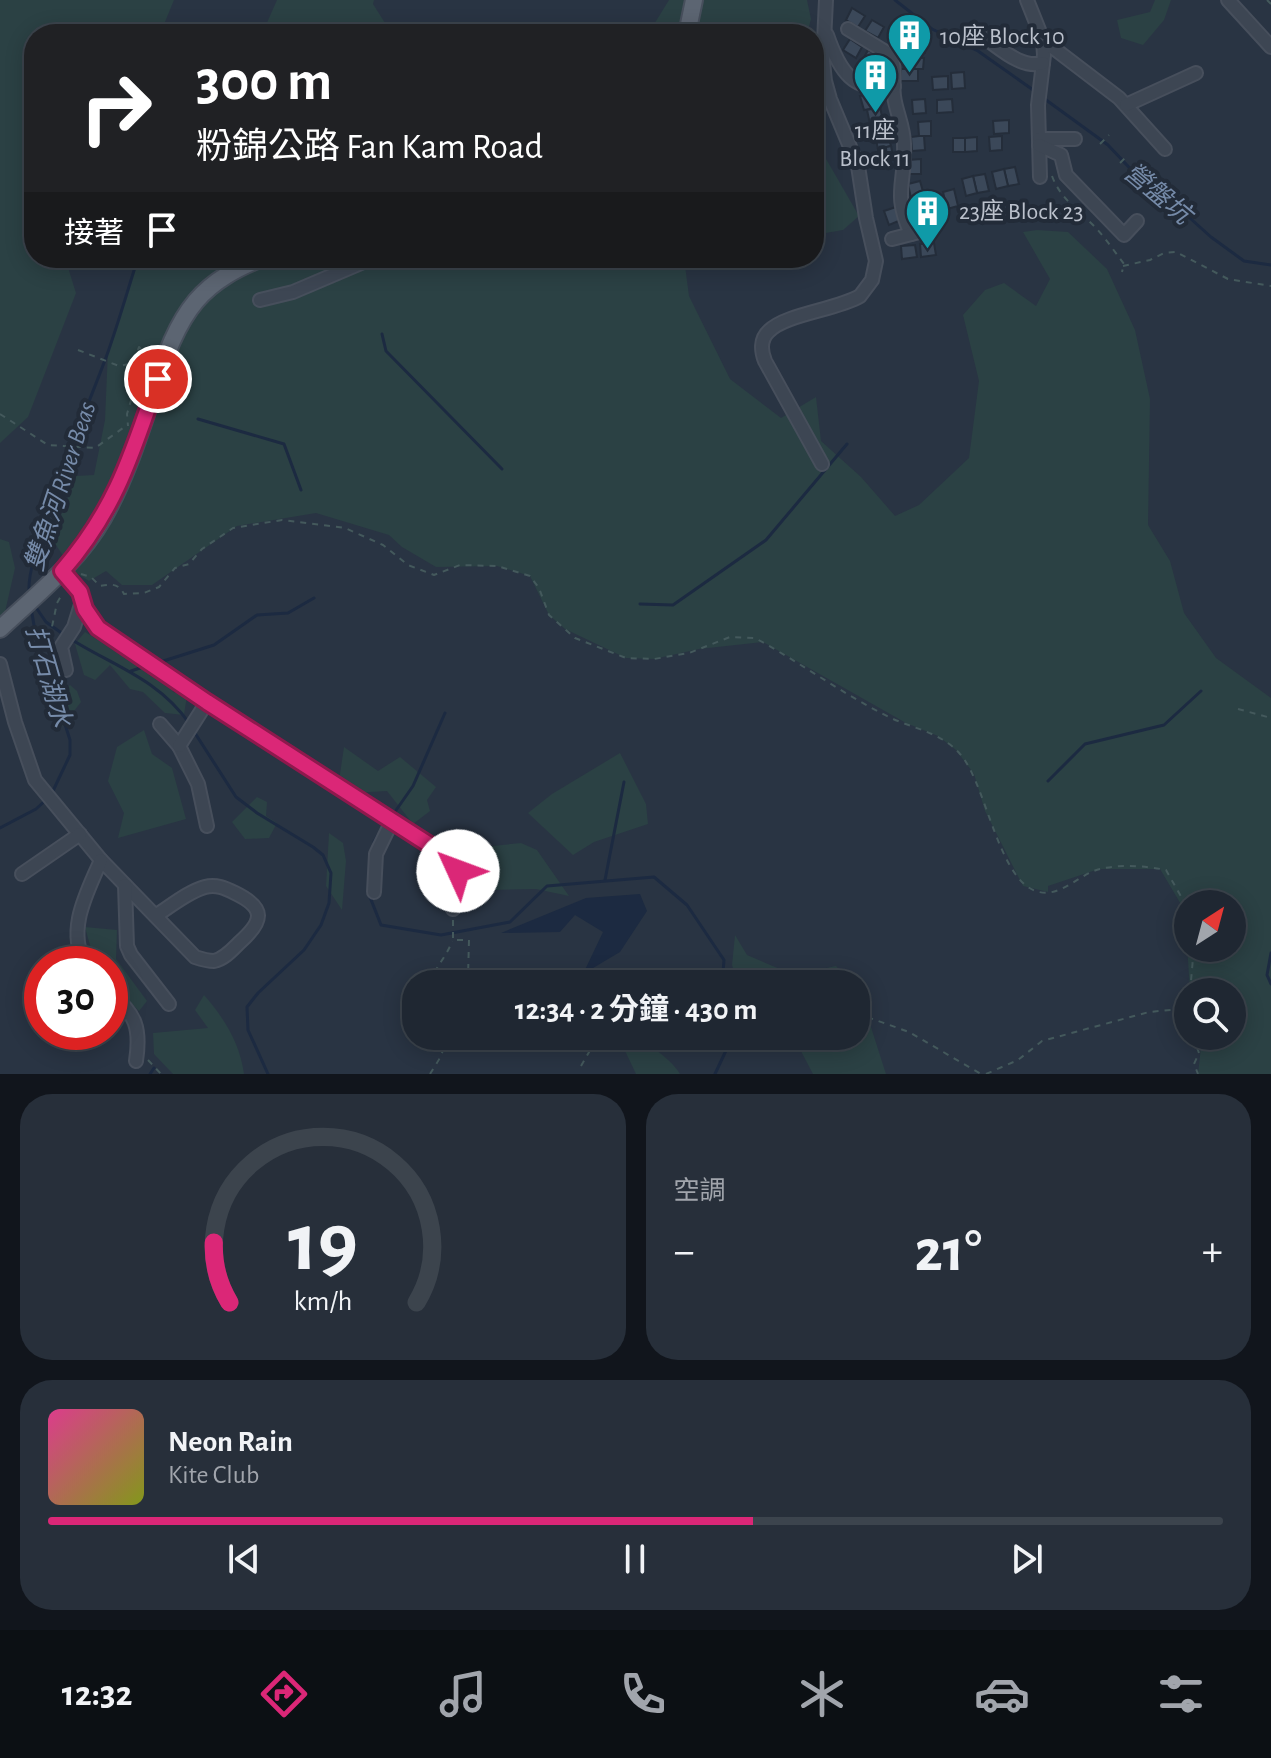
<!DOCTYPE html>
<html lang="zh-TW">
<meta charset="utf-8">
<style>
body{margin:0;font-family:"Alegreya Sans","Noto Sans TC",sans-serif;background:#272f3a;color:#f1f3f6;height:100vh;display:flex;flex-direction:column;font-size:30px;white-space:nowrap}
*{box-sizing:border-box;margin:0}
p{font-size:26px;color:#a1a5ac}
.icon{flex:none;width:44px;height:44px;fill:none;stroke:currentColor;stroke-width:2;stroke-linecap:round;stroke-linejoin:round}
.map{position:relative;height:1074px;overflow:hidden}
.panel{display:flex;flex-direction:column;gap:20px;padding:20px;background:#11151c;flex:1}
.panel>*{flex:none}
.hud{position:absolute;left:24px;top:24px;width:800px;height:244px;border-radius:32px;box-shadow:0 4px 20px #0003,0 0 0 2px #3c444d;background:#202124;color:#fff;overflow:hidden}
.needle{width:52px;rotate:36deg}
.fabs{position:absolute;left:1174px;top:890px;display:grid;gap:16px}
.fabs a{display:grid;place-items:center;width:72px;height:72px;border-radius:50%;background:#1f2732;box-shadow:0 4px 20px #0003,0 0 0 2px #3c444d;font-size:40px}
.speed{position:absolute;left:24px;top:946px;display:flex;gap:16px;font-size:40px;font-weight:700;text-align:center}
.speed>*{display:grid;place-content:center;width:104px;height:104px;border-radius:50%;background:#1f2732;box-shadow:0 4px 20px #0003,0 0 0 2px #3c444d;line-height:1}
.speed .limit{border:12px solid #d22;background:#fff;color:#111}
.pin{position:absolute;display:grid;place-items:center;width:68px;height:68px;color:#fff;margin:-34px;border:4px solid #fff;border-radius:50%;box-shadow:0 2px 8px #0007}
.me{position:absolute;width:88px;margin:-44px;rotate:313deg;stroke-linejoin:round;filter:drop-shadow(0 0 6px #0008)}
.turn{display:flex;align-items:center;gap:28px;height:168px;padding:0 40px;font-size:36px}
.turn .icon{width:104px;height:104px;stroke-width:2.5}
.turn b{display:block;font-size:56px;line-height:68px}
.then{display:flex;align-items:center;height:76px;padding:0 40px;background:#0003;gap:16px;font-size:30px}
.big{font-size:60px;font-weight:700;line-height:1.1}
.panel .card{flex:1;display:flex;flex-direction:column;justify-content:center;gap:12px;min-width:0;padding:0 28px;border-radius:32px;background:#272f3a}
.panel .dial{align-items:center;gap:0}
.dial svg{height:208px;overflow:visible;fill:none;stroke:#3c444d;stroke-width:7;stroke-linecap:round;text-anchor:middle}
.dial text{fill:#f1f3f6;stroke:none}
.song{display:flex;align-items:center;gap:24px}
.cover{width:96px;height:96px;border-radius:12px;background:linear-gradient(135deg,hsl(330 70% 55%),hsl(70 70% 35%))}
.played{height:8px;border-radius:4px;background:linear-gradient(90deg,#db2777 60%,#3c444d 60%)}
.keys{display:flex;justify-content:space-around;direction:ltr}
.heat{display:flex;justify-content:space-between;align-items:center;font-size:44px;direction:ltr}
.panel .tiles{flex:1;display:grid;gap:20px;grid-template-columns:1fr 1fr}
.card:last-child{grid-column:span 2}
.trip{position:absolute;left:402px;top:970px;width:468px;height:80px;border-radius:32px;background:#1f2732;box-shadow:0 4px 20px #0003,0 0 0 2px #3c444d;font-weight:700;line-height:80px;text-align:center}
.dock{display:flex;height:128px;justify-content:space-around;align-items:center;background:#0c1014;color:#a1a5ac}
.dock .icon{width:56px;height:56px}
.dock .selected{color:#db2777}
.dock b{font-size:36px;color:#f1f3f6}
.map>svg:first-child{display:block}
.green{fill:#2b4144;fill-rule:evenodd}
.water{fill:#1c2a41}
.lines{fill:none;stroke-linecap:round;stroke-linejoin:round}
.stream{stroke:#1c2a41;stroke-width:3}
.building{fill:#3b4859;stroke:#242d3a;stroke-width:2}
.minor-casing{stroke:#474f5c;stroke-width:16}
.major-casing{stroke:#474f5c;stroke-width:20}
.path{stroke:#44595c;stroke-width:2;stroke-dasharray:6 6;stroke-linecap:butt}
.minor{stroke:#3d4653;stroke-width:12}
.major{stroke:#5c6572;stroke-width:16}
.route-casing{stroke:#8e194d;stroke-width:20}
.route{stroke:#db2777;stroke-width:14}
.labels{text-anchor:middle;stroke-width:8;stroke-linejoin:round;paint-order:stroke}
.poi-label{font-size:24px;fill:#bbc1cc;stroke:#222b38;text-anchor:start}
.water-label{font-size:26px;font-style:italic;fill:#768ba9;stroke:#222b38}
</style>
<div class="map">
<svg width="1271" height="1074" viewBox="0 0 1271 1074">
<rect width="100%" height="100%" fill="#293443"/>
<!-- green -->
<g class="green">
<path d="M0,0H174L160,34H34V258H65L76,293L28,417L0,443Z"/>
<path d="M277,0H374L373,4L392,34H262Z"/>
<path d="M669,0H807L811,19L807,34H648Z"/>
<path d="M1155,0H1171L1164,20L1143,45L1121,38L1117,20L1150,12Z"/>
<path d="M814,138L859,216L843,230L814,235Z"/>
<path d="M1037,230L1068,232L1107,269L1135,330L1150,399L1148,525L1170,561L1184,613L1216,658L1271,698V1074H1198L1201,1047L1194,1036H1232V992H1190L1185,911L1160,869H1099L1048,886V892L1023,886L985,811L974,774L956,750L938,736L906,723L763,642L699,649L654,659L626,658L565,629L549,615L530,576L497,566L436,567L402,547L389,535L316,513L237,526L152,585H122L106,571L89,581L73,571L52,539L76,476L94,475L105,420L108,350L138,258H684L689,296L730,379L781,418L816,397L821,441L861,477L895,516L919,505L969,458L979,381L963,315L985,290L1004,283L1036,306L1050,279L1023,232ZM1188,904H1232V948H1188Z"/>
<path d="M0,539L9,542L15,568L5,612L0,617Z"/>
<path d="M85,632L136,662L159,664L149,675L157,679L166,670L173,692L187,695L184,715L165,713L143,692L130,689L110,665L95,680L84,675L75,644Z"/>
<path d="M70,685L77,691L81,702L60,729L49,705Z"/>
<path d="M144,730L152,754L172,768L186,819L118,838L124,813L108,781L117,747Z"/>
<path d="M344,747L378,771L400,757L436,787L427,800L430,811L413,824L387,791L337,794Z"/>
<path d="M620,753L646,804L648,824L594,842L573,855L528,813L552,794Z"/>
<path d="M257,797L267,802L266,816L277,823L269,838L245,839L232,822Z"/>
<path d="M329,833L343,843L346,861L342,910L326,886Z"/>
<path d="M521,843L537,850L569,896L536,889L488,890L479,871L483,847Z"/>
<path d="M85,927L117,930L116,959L147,1001L139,1011L110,982V964H95Z"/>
<path d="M735,935L747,955L794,975L836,966L852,984H748L735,975L732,965Z"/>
<path d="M856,988L860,993L886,1074H813L793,1036H856Z"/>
<path d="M204,995C224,1018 240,1043 244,1074H173L154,1054L153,1033L208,1028L195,1010Z"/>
<path d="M618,1036C639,1036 669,1056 680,1074H636Z"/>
</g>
<!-- water -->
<path class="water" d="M640,894L647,911L620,952L583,974L603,932L575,915L560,932L501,933L586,898Z"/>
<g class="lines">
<!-- stream -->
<g class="stream">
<path d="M895,0L932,29L978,51L1036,92"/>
<path d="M1042,97L1108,145L1141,180L1172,202L1211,237L1244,261L1271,265"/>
<path d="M382,334L386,351L502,469"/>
<path d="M198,419L284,444L301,490"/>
<path d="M30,595C19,569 95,389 108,352C119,321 128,289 138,258"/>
<path d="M640,604L673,605L766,540L847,444"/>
<path d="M35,606L46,622L63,634"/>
<path d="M31,608L42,671L57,699L70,740V755L52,793"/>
<path d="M69,638C113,666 157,678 189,723"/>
<path d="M157,663L214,645L257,615L288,613L314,598"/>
<path d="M131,671L146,666"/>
<path d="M193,730L236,797L257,813L313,847L323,855L331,873L329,903L321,925L304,950L258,993L247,1007L248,1030L268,1074"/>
<path d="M1048,781L1085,744L1164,725L1201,691"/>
<path d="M392,816L413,786L445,713"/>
<path d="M0,828L36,809L47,799"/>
<path d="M374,842L378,835"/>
<path d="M605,880L624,782"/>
<path d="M368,892L381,925L441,935L510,922L547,886L654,877L687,905L724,960L722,984"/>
<path d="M1271,953L1267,975L1271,984"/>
<path d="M150,1074L154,1068"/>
<path d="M715,1074L730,1042L727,1036"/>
</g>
</g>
<!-- building -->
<g class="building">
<path d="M852,8L865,16L858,27L846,20Z"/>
<path d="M872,20L884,27L878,38L865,31Z"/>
<path d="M850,39L862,47L856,58L843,50Z"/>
<rect x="904" y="44" width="21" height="9"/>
<path d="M868,50L878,56L870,71L860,65Z"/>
<path d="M878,56L889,62L880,77L870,71Z"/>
<path d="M906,57L924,58L923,69H906Z"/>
<path d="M901,69H918V81H900Z"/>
<path d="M964,72L965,88L952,89L951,73Z"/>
<path d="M948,76V89L933,90L932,77Z"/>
<path d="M873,94L876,108L864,110L860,96Z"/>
<path d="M925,99L926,113L913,114L912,100Z"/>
<path d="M952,99L953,112L937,113V100Z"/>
<path d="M880,107L883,121L870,124L867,110Z"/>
<path d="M1009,120V133L994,134L993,121Z"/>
<path d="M931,121V136H919L918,122Z"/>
<path d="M887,132L891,146L878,149L875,135Z"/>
<path d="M919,136H924L925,150L912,151L911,137Z"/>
<path d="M1002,136V150L990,151L989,137Z"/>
<path d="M977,137V151L965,152V138Z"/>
<rect x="953" y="138" width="12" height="14"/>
<path d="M891,146L894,160L881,162L878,149Z"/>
<path d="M921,159V174H909L908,160Z"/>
<path d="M1015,167L1019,184L1008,186L1004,169Z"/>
<path d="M1004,169L1008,186L996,189L992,172Z"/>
<path d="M985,174L989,191L977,193L973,176Z"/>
<path d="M973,176L977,193L966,196L962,179Z"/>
<path d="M920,181L924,195L911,198L908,184Z"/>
<path d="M954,189L958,206L947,209L943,192Z"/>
<path d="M924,195L927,209L914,212L911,198Z"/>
<path d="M896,207L901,220L889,225L884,211Z"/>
<path d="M934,243L936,255L921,257L920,244Z"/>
<path d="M915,245L917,257L902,259L901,246Z"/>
</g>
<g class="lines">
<defs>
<g id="minor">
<path d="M1027,0L1043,40L1044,55L1038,105L1040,177"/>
<path d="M1228,0L1271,47"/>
<path d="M848,29L889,54C897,66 892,81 894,96C896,112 904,127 904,144C906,184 892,192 911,234"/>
<path d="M827,35C839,70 853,94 894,86"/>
<path d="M985,38C1002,50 1022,69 1043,63"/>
<path d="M1043,40L1119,98L1165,149"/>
<path d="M1126,105L1196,73"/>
<path d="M1039,139H1075"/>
<path d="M1039,145L1061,155L1066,175L1124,235L1137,221"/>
<path d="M892,239L927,230"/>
<path d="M260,300L293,292L373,258"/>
<path d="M822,464L765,361C761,351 760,339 769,331C786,314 836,310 860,296L872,280L876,261L866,218L858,166L830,99L825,81L823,62L826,0"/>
<path d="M62,571L80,592L85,609L98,628L207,702L457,863L453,909"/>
<path d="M0,664L15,722L35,780L101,860L195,957C201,959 207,961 214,961C224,959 232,950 239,943C264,921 266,908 235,893C225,888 216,884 205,887C187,892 170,907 155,916"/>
<path d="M66,670L61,647L74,627L82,601"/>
<path d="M160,724L179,746L198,784L207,826"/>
<path d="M179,746L207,702"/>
<path d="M22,874L80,834"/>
<path d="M125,885L127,946L131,955L169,1004"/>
<path d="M374,892L376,854L392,821"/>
<path d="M85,964C66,929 87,893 101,860"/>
<path d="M110,993C136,1014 141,1028 136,1061"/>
</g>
<g id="major">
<path d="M687,34L694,0"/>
<path d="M0,629C36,595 78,562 103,518C126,478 140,432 155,388C165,358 175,326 196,301C214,280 237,268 262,258"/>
</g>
</defs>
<!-- minor casing -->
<use href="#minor" class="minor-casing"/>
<!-- major casing -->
<use href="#major" class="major-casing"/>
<!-- path -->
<g class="path">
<path d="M1267,0L1271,4"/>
<path d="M1100,144L1109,135"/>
<path d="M1120,163L1127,156"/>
<path d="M1052,176C1061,200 1079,210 1096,228C1106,239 1115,252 1124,264L1122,272"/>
<path d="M1123,266L1150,260L1164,253L1176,252L1228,279L1271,286"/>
<path d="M78,350L119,366L133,363L139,347L145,353L127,414L128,426"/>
<path d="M0,414L48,445L95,448L123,428L127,429"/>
<path d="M81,574L91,577L100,586C112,584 118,583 124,594L144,593L159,587L175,568L189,564L202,549L233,528L282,520L345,528L383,545L408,565L434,575L460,565L497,566L530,576L539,588L549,615L575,638L626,658L654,659L689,653L730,637L755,638C801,663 844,695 891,718C915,729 942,733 960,754C987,784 998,883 1039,892C1062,897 1079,874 1100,869C1121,864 1146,866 1166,870L1183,900L1188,928"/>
<path d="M28,643L49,641L57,603L61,596"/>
<path d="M1238,709L1271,718"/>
<path d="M453,920V940H469L468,977L476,984"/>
<path d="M431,984C434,967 447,957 452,941"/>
<path d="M1190,992L1193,958L1192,948"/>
<path d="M1181,1009L1188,998"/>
<path d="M1181,1010L1188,1026"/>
<path d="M856,1013L909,1032L981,1074"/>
<path d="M1193,1036L1199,1053L1194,1064L1198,1074"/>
<path d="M148,1060L161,1074"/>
<path d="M581,1066L592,1047L594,1036"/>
<path d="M430,1074C437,1062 448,1050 442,1036"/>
<path d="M986,1074L1018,1060L1042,1041L1149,1012L1181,1009"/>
</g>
<!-- minor -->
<use href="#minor" class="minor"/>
<!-- major -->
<use href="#major" class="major"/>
</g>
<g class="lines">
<defs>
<path id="route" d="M158,379C132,454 116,509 62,571L80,592L85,609L98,628L207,702L453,860L458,865V871"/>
</defs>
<!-- route casing -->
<use href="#route" class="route-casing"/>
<!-- route -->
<use href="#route" class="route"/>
</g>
<!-- icons -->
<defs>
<symbol id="building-pin" viewBox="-11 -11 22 30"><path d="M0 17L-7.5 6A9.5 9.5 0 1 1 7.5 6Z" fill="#0f9aa8" stroke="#222b38"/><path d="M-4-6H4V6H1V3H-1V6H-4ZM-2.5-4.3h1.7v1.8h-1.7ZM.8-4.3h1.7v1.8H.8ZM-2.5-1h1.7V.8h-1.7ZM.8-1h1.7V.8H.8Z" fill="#fff"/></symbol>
</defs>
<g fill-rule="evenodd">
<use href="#building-pin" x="884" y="10" width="51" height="69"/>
<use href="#building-pin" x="850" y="50" width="51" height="69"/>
<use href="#building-pin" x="902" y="186" width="51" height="69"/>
</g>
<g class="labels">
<!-- poi labels -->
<g class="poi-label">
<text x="940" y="44">10座 Block 10</text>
<text x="875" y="138" text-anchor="middle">11座<tspan x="875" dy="28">Block 11</tspan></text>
<text x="959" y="219">23座 Block 23</text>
</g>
<!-- water labels -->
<g class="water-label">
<text transform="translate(1158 193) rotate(40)" y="9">營盤坑</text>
<text transform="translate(60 486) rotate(-72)" y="9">雙魚河 River Beas</text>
<text transform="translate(49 676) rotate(74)" y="9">打石湖水</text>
</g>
</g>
</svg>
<div class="fabs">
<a><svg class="needle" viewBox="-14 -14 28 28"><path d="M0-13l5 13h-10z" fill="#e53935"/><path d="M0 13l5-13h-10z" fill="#a1a5ac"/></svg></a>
<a><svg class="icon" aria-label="search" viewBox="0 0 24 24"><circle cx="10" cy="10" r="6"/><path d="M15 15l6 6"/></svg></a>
</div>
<div class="speed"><div class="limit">30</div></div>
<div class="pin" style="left:158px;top:379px;background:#d93025"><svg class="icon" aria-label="arrive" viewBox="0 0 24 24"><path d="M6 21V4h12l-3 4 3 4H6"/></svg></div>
<svg class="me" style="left:458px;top:871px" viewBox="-20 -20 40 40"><circle r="19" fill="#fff"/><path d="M0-13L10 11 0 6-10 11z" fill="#db2777"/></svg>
<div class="trip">12:34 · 2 分鐘 · 430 m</div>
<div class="hud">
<div class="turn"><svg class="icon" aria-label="right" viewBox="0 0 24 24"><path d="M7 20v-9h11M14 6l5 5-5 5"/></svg><div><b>300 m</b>粉錦公路 Fan Kam Road</div></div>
<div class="then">接著<svg class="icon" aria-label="arrive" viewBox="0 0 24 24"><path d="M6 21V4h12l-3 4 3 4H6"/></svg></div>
</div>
</div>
<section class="panel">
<div class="tiles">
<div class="card dial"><svg viewBox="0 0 100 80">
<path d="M14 69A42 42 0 1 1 86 69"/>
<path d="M14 69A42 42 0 0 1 8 46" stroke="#db2777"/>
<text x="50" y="56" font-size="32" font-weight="700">19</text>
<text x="50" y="72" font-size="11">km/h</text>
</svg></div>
<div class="card"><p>空調</p>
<div class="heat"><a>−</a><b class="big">21°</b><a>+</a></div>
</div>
<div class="card">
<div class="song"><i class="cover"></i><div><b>Neon Rain</b><p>Kite Club</p></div></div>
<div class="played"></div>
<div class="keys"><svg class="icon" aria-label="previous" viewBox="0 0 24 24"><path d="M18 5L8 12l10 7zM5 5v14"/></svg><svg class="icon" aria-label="pause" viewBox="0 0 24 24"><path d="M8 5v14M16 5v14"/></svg><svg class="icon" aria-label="next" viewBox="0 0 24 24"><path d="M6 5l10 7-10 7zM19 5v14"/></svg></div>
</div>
</div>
</section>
<nav class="dock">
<b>12:32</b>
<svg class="icon selected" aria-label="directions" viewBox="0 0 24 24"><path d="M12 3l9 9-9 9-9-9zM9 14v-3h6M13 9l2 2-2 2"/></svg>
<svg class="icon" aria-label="music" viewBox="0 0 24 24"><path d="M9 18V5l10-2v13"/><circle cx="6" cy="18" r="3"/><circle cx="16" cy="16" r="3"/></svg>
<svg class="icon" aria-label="phone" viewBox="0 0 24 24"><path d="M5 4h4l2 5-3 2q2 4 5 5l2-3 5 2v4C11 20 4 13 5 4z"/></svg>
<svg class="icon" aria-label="climate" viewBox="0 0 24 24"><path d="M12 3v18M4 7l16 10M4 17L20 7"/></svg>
<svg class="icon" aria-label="car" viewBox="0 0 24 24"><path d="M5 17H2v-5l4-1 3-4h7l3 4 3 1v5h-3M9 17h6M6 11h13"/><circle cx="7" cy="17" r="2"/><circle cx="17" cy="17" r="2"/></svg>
<svg class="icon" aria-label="filters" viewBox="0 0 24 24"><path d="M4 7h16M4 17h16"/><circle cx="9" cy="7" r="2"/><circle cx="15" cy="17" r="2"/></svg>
</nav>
